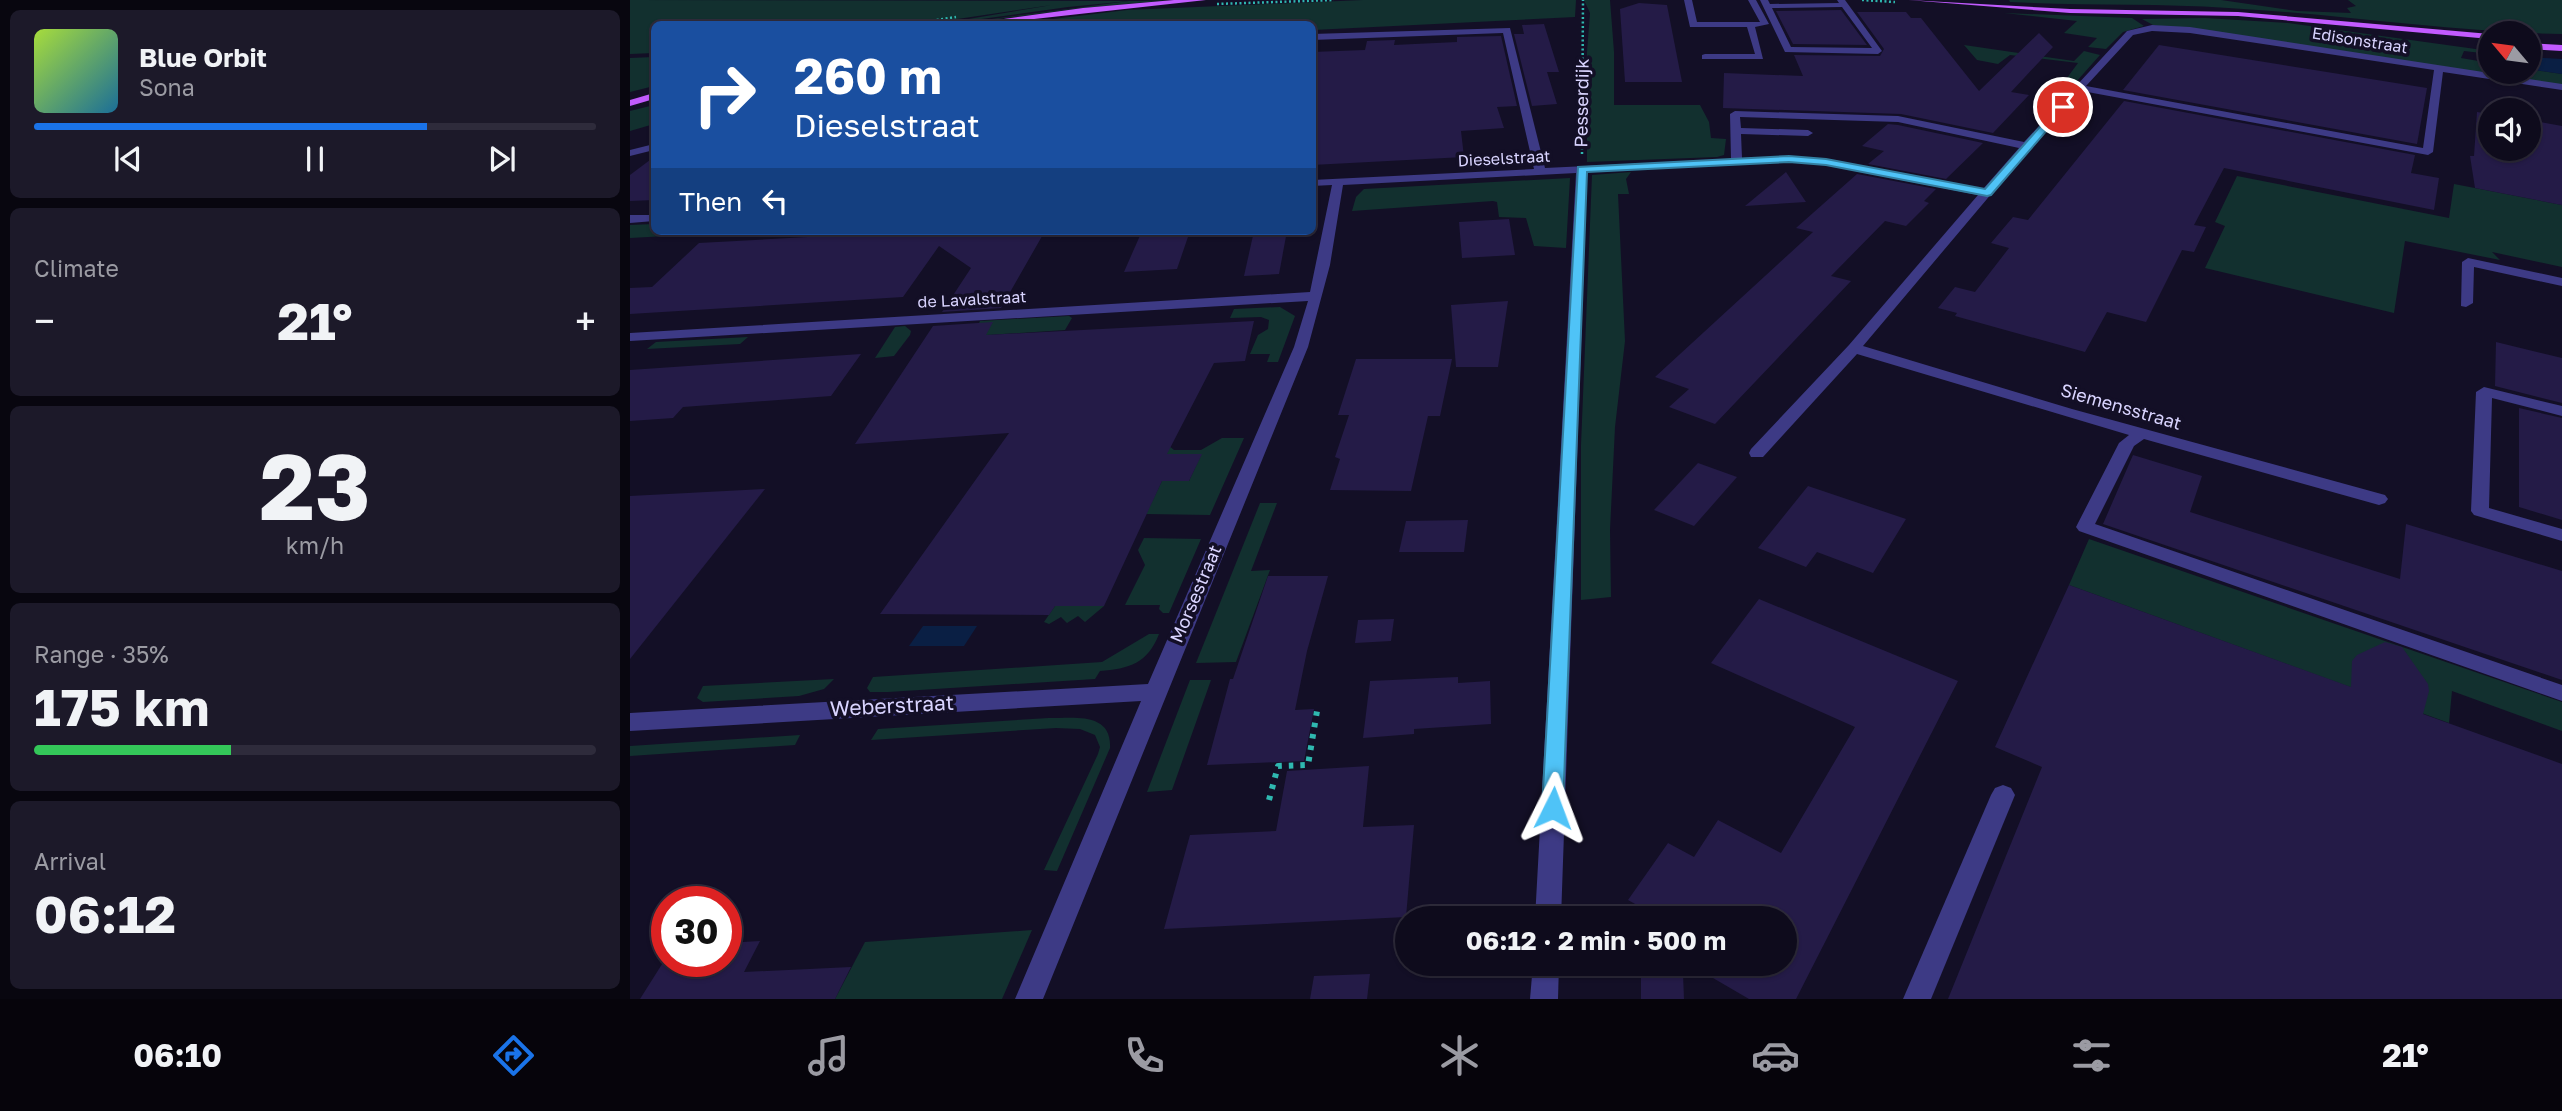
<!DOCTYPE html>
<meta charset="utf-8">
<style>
body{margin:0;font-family:"Golos Text",sans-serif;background:#1c1929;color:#f1f3f6;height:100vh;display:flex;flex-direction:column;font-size:26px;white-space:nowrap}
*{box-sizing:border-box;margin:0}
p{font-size:23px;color:#9b9ba3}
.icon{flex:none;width:38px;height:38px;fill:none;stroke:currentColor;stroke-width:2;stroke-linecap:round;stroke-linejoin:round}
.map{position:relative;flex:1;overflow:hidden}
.panel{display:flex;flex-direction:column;gap:10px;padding:10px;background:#08060f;width:630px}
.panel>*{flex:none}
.guide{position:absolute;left:21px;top:21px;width:665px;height:214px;border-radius:10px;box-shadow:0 2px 5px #0004,0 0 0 2px #2e2b3b;background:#1a4fa0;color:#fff;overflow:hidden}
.needle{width:46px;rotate:299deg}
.fabs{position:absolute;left:1848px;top:21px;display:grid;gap:14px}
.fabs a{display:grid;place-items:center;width:63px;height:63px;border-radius:50%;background:#0e0b1c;box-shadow:0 2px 5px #0004,0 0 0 2px #2e2b3b;font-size:35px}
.speed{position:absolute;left:21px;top:886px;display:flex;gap:14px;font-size:35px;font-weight:700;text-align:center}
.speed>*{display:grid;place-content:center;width:91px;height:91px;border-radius:50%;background:#0e0b1c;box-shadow:0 2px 5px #0004,0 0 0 2px #2e2b3b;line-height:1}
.speed .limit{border:10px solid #d22;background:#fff;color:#111}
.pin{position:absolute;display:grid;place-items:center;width:60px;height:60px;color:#fff;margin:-30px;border:4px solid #fff;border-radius:50%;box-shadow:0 2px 7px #0007}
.me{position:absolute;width:77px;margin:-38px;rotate:3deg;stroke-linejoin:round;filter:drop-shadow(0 0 5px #0008)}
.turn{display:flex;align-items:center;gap:24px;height:147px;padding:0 28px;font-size:32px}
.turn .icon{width:91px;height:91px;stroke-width:2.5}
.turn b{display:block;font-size:49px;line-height:60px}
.then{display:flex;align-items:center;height:66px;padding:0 28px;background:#0003;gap:14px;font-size:26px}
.big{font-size:52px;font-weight:700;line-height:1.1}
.panel .tile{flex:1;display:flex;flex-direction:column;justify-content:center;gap:10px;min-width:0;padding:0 24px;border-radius:10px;background:#1c1929}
.panel .dial{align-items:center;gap:0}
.dial b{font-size:91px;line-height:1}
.song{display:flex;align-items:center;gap:21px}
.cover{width:84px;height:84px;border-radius:10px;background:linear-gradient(135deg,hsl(80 70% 55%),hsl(200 70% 35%))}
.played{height:7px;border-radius:4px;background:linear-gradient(90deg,#1a73e8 70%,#2e2b3b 70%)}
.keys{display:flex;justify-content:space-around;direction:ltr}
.heat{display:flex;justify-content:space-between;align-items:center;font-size:38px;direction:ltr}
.charge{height:10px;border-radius:5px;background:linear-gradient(90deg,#34c759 35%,#2e2b3b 0)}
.trip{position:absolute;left:765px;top:906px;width:402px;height:70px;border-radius:35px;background:#0e0b1c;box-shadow:0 2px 5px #0004,0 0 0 2px #2e2b3b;font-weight:700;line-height:70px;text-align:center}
.tabs{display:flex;height:112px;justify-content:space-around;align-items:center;background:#06040b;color:#9b9ba3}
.tabs .icon{width:49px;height:49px}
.tabs .on{color:#1a73e8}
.tabs b{font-size:32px;color:#f1f3f6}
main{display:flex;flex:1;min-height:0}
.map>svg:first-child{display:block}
.green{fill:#12302f}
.water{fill:#0a1f44}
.building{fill:#241b47}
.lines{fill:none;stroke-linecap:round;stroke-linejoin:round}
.path-far1{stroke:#2fb8b0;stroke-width:2.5;stroke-dasharray:2 2.5;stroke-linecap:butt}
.path{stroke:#2fb8b0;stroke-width:6;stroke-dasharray:4.5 7;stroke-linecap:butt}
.minor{fill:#3d3a85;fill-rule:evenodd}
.major{fill:#c25bff;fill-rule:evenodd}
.route{fill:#4fc3f7;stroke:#337fa1;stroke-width:2}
.labels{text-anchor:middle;stroke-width:7;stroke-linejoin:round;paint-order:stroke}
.far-street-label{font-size:16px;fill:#d9d4ff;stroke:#130f26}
.street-label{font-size:18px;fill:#d9d4ff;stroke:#130f26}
.near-street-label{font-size:21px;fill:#d9d4ff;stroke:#130f26}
</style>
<main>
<section class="panel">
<div class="tile">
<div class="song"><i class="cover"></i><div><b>Blue Orbit</b><p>Sona</p></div></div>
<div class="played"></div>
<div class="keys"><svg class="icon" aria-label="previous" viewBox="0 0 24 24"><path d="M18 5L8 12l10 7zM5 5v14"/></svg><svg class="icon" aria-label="pause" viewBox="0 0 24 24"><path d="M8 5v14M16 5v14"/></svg><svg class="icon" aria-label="next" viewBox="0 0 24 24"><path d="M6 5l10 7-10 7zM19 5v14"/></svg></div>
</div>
<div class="tile"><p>Climate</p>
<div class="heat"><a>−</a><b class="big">21°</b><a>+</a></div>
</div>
<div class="tile dial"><b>23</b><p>km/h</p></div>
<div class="tile"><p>Range · 35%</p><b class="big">175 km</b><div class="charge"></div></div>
<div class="tile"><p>Arrival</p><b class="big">06:12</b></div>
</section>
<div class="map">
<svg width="1932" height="999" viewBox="0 0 1932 999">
<rect width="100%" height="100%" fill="#130f26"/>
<!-- green -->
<g class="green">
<path d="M0,0L511,1L539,0L443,9L331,24H324L499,1L438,7L315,24H308L422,5L294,24H24V53L0,54Z"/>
<path d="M733,0H946L945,17L683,30L682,24H382L497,10Z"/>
<path d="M954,0H980L984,52V105H1070L1079,122L1081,138L1096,139L1094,155L1087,157L957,162V52L960,13Z"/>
<path d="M1379,0H1591L1667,11L1721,13L1717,8L1726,6L1718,0H1932V34C1820,32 1710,14 1598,8C1526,3 1453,6 1380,2Z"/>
<path d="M1374,13L1502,18L1514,26L1493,32L1476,49L1458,47L1467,38L1434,33L1447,21Z"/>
<path d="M1575,18L1658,23L1860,51V54L1834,51L1831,58L1860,63V72H1899V69L1932,74V85L1523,25L1512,19Z"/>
<path d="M1334,45L1444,61L1454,51L1470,55L1446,82H1434L1448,63L1380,55L1368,64L1347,60Z"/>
<path d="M24,57V86L0,92V58Z"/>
<path d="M24,105V124L0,131V111Z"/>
<path d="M1001,172L996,179L999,194H988L995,341L985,427L980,530L981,597L951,600V445L962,175Z"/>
<path d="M1607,176L1819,218L1824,184L1932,205V267L1862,252L1870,260L1775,241L1764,313L1575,268L1595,226L1585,222Z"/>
<path d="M940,178L936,248L904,246L896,218L869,217L867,202L863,201L722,211L726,197L734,189Z"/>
<path d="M24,224V231H129L0,238V225Z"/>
<path d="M650,307L665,316L648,362H637L640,354H620L628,335L638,329L639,320L631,317L600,318L604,309Z"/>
<path d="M439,316L442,318L435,330L342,336L350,321Z"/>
<path d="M275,326L281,331L280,335L264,356L245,358L265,327Z"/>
<path d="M118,337L110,344L17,349L26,342Z"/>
<path d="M592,438H614L580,515L516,514L532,481H559L571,455L535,454L539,446L544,450H571Z"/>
<path d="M630,503H647L621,571L640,570L606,662L566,663Z"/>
<path d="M514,538L571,539L539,613H533L529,609L530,605H495L515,565L508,550Z"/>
<path d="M1459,539L1932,702V731L1822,691L1819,723L1439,585Z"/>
<path d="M425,606H474L455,622L448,616L437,623L431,617L419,624L414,622Z"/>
<path d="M519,634H529C518,663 499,669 470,671L465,679L258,692H240L237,688L243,677L472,662Z"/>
<path d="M204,679L194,689L169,696L73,702L67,698L73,686Z"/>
<path d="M560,680H581L542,790L517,792Z"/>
<path d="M419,718C445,718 482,712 480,748L427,871L414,870L468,754L470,747L465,735L450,729L426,728L241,740L248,729Z"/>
<path d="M170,735L165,745L0,756V746Z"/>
<path d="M402,930L372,999H205L235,942Z"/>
</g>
<!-- water -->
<g class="water">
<path d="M1899,57L1932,59V74L1899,69Z"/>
<path d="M293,626H347L334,646H279Z"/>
</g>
<!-- building -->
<g class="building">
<path d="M1009,3L1037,5L1052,82H995L990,9Z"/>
<path d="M1211,10L1237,45L1163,44L1146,11Z"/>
<path d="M1227,12H1276L1281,18H1291L1349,91L1409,33L1423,47L1381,92L1399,95L1363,133L1271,114L1093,108L1094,73L1173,76L1164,55L1250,56L1254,49Z"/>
<path d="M914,24L929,72H917L927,104L902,106L884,34H894L892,25Z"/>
<path d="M871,36L887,106L867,107L874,128L831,131L834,157L682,165V52L735,50L737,41L765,40L764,45L827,42V37Z"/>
<path d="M1529,45L1797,88L1787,144L1493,90Z"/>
<path d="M1494,101L1785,155L1781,173L1809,178L1804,210L1594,168L1564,225L1576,227L1564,252L1552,250L1516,322L1477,312L1455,352L1325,316L1327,313L1308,308L1325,287L1345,292L1379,248L1361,243L1383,217L1398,220Z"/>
<path d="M1847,112L1860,114V149H1899V120L1932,126V205L1845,188L1840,156H1844Z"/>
<path d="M1258,124L1268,125L1353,143L1316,179L1238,164L1254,151L1232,146Z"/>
<path d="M24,157V200L0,201V175Z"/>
<path d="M1156,172L1176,202L1115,206Z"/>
<path d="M1227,174L1306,189L1294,201L1299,203L1276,226L1255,221L1201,276L1221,281L1085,424L1039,407L1059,389L1025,377L1183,232L1166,228Z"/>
<path d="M879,219L885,255L832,258L829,222Z"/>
<path d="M286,231H415L371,308L312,312L341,268L309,246L273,297L0,314V288L22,287L69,243Z"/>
<path d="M512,231H560L547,269L494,272Z"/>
<path d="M624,231H657L649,274L614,276Z"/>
<path d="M878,301L868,367H826L821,305Z"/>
<path d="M624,321L615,361L584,363L537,454H572L559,481H532L474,606H425L419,615L250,614L379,433L225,444L303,326L363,322L356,335Z"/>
<path d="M1866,342L1932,358V403L1865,386Z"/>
<path d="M231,354L201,396L53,407L43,418L0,421V370Z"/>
<path d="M726,359H822L810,416H798L781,491L700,490L710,459L705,457L719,415H708Z"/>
<path d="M1889,408L1932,418V520L1889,507Z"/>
<path d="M1503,455L1572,476L1560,512L1770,579L1776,524L1932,571V680L1473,524Z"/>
<path d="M1068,463L1107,477L1064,526L1024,510Z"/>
<path d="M1178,486L1276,519L1243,573L1187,552L1176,567L1128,548Z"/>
<path d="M135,489L0,659V496Z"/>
<path d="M838,520L834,552H769L776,521Z"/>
<path d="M638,576H698L677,651L665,710L684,709L674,761L577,765L600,679H603Z"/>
<path d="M1439,585L1721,687L1722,661L1727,655L1755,642L1772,647L1798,684L1799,691L1793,714L1932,764V999H1318L1412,767L1365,747Z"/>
<path d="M1129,599L1328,681L1166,999H1119L1059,964H1155V919H1010L1016,910L998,900L1038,843L1064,857L1088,820L1151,853L1225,727L1081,663Z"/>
<path d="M764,619L761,641L725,643L728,620Z"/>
<path d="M828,677V683L860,681L861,724L784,729V734L733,738L740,681Z"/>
<path d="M739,766L733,827L784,825L776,917L534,929L560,835L646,831L657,771Z"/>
<path d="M130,941L114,972L221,967L205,999H10L34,961H96V943Z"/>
<path d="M1011,973L1053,974L1054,999H1011Z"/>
<path d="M740,974L737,999H680L684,976Z"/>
</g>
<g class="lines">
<!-- path-far1 -->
<g class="path-far1">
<path d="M1232,0L1265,2"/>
<path d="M587,4L704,0"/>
<path d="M280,24L326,17"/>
<path d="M952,154L953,0"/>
</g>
<!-- path -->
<path class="path" d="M639,800L648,766L678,765L687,711"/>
<!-- minor -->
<g class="minor">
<path d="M1054,0H1062L1067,22H1130L1118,0H1126L1139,24L1125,27L1133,59H1072V55L1075,54H1125L1117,27H1060Z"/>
<path d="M1130,0H1138L1140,4L1209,3L1207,0H1215L1252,51L1248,54L1155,52ZM1212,7L1242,48L1161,47L1142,8Z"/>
<path d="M1522,25L1560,27L1932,84V90L1813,72L1803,152L1798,155L1452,91L1400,148L1233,346L1442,409L1755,495L1758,499L1755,503L1749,505L1514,439L1504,446L1465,524L1932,685V701L1449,531L1446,527L1489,443L1499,435L1227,354L1133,457H1121L1119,453L1121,449L1219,345L1348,195L1196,165L1159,162L957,172L931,919H905L946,173L713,185L700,265L678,347L413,999H385L511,701L0,731V713L518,684L664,347L678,301L0,341V333L680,292L702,185L682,186V180L904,169L873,33L682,40V34L880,28L915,168L1101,159L1100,114L1105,111L1268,116L1394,142L1497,31ZM1522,31L1560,33L1804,70L1793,148L1456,86L1503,35ZM1110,117L1268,122L1389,148L1353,189L1196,159L1159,156L1112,158L1111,134L1178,136L1183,133L1178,130L1111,128Z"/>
<path d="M24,144V150L0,156V150Z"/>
<path d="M0,215H24V221L0,223Z"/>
<path d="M1838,258L1932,278V286L1844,267L1843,303L1836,307L1831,306L1832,262Z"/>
<path d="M1854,387L1932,406V416L1862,398L1859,508L1932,529V541L1844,515L1841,511L1846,392Z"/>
<path d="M1373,785L1381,788L1385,795L1301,999H1273L1361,795L1365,788Z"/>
<path d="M903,964H929L928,999H900Z"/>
</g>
<!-- major -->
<g class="major">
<path d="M544,0H576L358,24H338L453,8Z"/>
<path d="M1278,0L1440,9L1608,12L1860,34V39L1608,16L1440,13Z"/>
<path d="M1899,43L1932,45V51L1899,49Z"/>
<path d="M24,93V99L0,106V100Z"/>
</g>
</g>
<!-- route -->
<path class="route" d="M1429,105L1437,107L1361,195L1357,196L1196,165L1159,162L957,172L933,808L930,814L923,817L915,814L912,808L948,167L1159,156L1196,159L1355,189Z"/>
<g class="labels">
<!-- far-street labels -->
<g class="far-street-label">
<text transform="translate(1730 40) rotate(9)" y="6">Edisonstraat</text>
<text transform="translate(874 158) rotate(-3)" y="6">Dieselstraat</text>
<text transform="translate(342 299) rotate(-3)" y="6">de Lavalstraat</text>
</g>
<!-- street labels -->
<g class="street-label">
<text transform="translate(952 103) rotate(-89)" y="6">Pesserdijk</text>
<text transform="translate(1491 407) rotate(16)" y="6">Siemensstraat</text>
<text transform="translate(566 594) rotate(-67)" y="6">Morsestraat</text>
</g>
<!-- near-street labels -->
<g class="near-street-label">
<text transform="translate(262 706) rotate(-3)" y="7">Weberstraat</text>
</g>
</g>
</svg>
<div class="fabs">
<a><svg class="needle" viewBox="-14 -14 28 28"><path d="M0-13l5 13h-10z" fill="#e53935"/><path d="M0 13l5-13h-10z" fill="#9b9ba3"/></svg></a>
<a><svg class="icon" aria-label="sound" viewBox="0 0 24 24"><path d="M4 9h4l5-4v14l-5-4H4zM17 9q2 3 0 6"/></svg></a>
</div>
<div class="speed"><div class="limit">30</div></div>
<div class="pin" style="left:1433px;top:107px;background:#d93025"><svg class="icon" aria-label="arrive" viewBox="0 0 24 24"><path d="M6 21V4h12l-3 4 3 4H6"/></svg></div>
<svg class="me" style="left:923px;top:808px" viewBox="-20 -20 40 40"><path d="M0-17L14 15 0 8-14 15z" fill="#4fc3f7" stroke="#fff" stroke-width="4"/></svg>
<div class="trip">06:12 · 2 min · 500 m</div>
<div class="guide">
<div class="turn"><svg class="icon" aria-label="right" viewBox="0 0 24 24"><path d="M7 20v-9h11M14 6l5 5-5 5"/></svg><div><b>260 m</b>Dieselstraat</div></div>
<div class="then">Then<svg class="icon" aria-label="left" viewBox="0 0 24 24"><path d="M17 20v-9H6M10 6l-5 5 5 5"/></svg></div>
</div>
</div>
</main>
<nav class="tabs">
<b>06:10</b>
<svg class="icon on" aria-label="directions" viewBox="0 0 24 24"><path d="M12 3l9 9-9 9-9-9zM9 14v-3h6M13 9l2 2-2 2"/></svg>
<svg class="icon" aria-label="music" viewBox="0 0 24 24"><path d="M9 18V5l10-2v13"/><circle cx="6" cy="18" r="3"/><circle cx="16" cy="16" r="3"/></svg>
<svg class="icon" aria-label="phone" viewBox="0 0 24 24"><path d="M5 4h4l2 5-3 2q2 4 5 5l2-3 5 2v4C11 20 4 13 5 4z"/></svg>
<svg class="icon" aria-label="climate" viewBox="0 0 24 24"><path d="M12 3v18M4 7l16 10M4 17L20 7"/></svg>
<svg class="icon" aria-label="car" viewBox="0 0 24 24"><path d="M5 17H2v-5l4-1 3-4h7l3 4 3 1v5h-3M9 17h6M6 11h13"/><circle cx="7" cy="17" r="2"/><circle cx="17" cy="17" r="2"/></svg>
<svg class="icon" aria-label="filters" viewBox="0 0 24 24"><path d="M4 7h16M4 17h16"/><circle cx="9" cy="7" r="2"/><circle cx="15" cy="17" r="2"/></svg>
<b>21°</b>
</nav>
